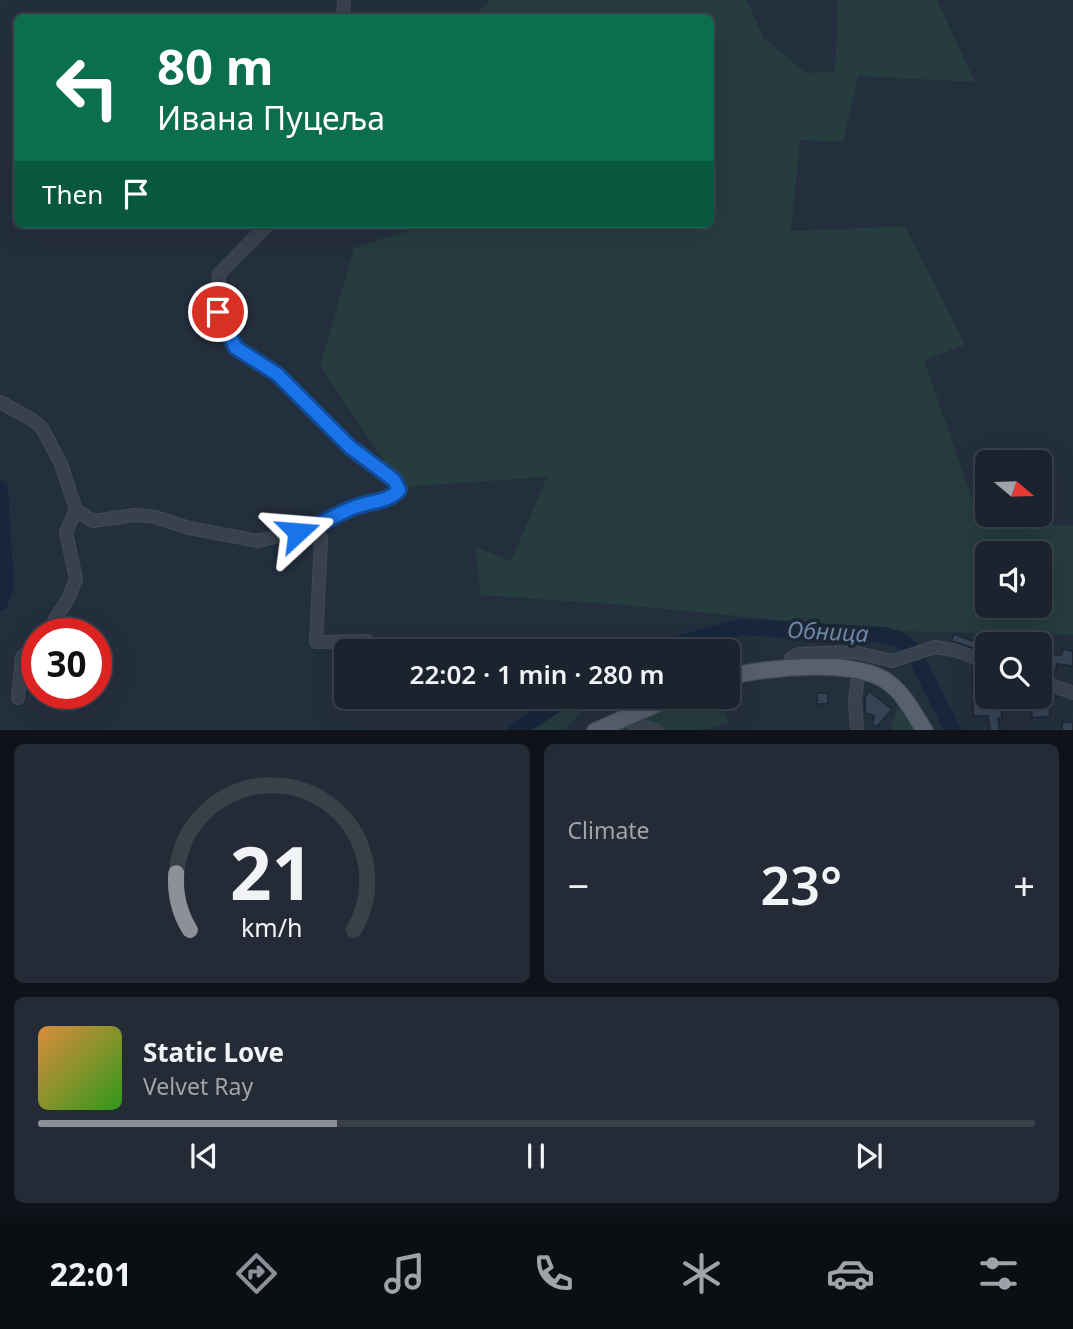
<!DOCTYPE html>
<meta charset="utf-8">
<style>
body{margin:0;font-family:"Noto Sans",sans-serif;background:#242b36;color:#f1f3f6;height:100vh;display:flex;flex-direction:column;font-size:26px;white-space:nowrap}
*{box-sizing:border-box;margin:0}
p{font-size:23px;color:#a0a4aa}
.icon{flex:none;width:38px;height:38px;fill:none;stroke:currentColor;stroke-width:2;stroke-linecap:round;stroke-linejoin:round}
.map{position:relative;height:730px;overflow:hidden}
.sheet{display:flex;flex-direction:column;gap:14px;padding:14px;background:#0f1319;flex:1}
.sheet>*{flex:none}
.top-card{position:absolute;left:14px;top:14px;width:700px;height:214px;border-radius:10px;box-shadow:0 7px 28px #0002,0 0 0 2px #39404a;background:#0b6e4f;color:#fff;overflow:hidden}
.needle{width:46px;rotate:109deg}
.tools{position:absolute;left:975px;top:450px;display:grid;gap:14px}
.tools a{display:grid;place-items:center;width:77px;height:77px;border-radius:10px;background:#1b232e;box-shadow:0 7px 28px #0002,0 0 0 2px #39404a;font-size:35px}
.speed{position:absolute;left:21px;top:618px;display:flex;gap:14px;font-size:35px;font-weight:700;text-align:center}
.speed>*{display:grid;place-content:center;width:91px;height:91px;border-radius:50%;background:#1b232e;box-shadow:0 7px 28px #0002,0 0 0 2px #39404a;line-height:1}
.speed .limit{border:10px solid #d22;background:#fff;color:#111}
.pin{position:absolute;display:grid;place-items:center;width:60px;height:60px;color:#fff;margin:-30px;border:4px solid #fff;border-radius:50%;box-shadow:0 2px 7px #0007}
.me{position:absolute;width:77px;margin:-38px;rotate:71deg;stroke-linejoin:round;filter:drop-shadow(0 0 5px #0008)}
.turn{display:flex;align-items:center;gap:24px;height:147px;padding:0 28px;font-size:32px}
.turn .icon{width:91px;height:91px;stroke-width:2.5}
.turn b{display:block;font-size:49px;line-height:60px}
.then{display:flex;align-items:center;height:66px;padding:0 28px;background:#0003;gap:14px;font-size:26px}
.big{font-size:52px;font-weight:600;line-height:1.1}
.sheet .card{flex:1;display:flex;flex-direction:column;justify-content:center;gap:10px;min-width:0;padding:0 24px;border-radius:10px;background:#242b36}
.sheet .dial{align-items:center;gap:0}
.dial svg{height:182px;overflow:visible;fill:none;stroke:#39404a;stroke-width:7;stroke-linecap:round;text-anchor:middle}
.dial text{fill:#f1f3f6;stroke:none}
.song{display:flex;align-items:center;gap:21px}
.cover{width:84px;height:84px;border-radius:10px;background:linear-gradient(135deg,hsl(30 70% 55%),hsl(110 70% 35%))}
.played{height:7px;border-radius:4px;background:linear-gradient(90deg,#8c9099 30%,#39404a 30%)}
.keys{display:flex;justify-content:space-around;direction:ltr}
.heat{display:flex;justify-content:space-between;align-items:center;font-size:38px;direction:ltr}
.sheet .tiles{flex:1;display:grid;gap:14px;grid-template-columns:1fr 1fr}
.card:last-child{grid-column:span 2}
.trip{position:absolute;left:334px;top:639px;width:406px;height:70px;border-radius:10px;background:#1b232e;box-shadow:0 7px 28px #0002,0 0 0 2px #39404a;font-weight:600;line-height:70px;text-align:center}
.tab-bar{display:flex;height:112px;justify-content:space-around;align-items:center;background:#0b0e12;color:#a0a4aa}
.tab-bar .icon{width:49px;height:49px}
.tab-bar .active{color:#8c9099}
.tab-bar b{font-size:32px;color:#f1f3f6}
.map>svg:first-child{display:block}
.green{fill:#263c3f;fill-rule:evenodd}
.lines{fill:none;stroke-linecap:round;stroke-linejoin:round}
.river{stroke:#17263c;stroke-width:16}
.building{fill:#364354;stroke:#1f2835;stroke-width:2}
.minor-casing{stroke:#414a57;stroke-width:14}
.major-casing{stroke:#414a57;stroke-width:18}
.minor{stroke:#38414e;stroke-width:12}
.major{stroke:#56606e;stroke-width:16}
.route-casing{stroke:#114b97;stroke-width:18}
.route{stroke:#1a73e8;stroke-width:12}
.labels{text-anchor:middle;stroke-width:7;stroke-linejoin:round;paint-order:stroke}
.water-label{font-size:23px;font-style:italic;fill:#6d86a8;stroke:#1d2633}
</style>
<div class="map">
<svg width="1073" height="731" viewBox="0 0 1073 731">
<rect width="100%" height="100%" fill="#242f3e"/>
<!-- green -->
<g class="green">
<path d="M490,0H747L763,37L805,73L835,71L838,0H937L975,82L858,76L843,142L800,140L791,231L905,226L965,345L924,360L981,524L1073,525V635L896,631L624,605L481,595L475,547L511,561L547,477L402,487L320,366L354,248L429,224H710V18L474,17ZM987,553H1040V606H987Z"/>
<path d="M569,697H595L565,730H516Z"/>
<path d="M675,697H718L729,723L703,730L595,731Z"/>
<path d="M900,701L914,730H892L891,726Z"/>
</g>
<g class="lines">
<!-- river -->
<g class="river">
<path d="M0,489L6,587L0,603"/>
<path d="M653,651L740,627L884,635L898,639L913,651L953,731"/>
<path d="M516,731L569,696"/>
</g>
</g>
<!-- building -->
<g class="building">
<path d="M954,634L978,643L979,639L988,642L984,652L951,641Z"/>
<path d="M1063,649L1073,651V666L1057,664L1056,671L1045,669L1046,663L1040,662L1042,654L1061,655Z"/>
<path d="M972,668L986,671L987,696H995L996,703L1001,702L1002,718H998L1000,731H990L988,716H973Z"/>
<path d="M869,691L892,709L878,726L872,725L874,716L865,713V697Z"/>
<rect x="817" y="693" width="11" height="11"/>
<path d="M1015,696H1042V700L1049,699L1050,716L1032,718L1031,705L1016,706Z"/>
<rect x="1062" y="722" width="11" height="9"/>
</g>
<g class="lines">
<defs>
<g id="minor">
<path d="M343,18L344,0"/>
<path d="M0,402L31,419L42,428L61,464L76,510L93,521L135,515L155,517L189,528L258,541L317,527L357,506L392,498L399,490L394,480L350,447L314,414L277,375L236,348L218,312L219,274L268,224"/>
<path d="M317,527L321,539L316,642L367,641"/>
<path d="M46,634L68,599L76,579L66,532L76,510"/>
<path d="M789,669L791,658L798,654L854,652L892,661L935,647L954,650L987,662"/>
<path d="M1040,681L1073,693"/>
<path d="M18,698L22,657L37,643"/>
<path d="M622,719L657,731"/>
<path d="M857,731L855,700L859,669"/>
</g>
<g id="major">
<path d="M728,677C766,667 857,658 889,683C905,695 914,714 925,731"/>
<path d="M595,731L675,696"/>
</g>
</defs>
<!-- minor casing -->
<use href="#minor" class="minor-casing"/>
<!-- major casing -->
<use href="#major" class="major-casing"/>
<!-- minor -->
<use href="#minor" class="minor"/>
<!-- major -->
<use href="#major" class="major"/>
</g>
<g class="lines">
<defs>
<path id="route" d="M218,312L236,348L277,374L350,447L394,480L399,490C388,502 373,501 358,506C336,513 322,526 298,532"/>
</defs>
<!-- route casing -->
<use href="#route" class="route-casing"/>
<!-- route -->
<use href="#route" class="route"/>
</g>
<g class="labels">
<!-- water labels -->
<g class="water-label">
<text transform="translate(828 632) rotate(3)" y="8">Обница</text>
</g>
</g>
</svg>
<div class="tools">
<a><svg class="needle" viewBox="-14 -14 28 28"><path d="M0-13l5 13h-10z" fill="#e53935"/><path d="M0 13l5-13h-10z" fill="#a0a4aa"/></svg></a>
<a><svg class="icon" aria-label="sound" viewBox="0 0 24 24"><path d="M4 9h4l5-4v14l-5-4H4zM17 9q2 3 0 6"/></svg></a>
<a><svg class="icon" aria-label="search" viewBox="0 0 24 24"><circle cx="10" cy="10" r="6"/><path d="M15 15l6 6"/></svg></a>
</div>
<div class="speed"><div class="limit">30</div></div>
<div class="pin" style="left:218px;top:312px;background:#d93025"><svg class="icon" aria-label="arrive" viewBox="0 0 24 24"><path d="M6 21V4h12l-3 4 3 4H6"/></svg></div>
<svg class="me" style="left:298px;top:532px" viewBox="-20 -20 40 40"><path d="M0-17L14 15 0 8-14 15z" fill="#1a73e8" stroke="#fff" stroke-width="4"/></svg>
<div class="trip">22:02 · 1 min · 280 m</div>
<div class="top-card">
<div class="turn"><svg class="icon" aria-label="left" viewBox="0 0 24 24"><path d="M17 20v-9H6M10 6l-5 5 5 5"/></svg><div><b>80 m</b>Ивана Пуцеља</div></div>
<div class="then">Then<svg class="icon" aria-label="arrive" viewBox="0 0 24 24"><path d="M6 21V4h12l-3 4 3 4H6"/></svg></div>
</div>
</div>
<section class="sheet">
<div class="tiles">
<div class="card dial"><svg viewBox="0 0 100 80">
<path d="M14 69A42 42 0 1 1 86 69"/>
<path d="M14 69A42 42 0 0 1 8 44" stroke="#8c9099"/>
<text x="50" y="56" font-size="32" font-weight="700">21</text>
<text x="50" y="72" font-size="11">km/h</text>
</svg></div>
<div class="card"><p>Climate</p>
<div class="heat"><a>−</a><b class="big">23°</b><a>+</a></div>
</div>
<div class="card">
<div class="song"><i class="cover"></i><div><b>Static Love</b><p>Velvet Ray</p></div></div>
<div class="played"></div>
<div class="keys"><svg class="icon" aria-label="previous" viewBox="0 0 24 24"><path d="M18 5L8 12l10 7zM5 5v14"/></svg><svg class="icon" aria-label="pause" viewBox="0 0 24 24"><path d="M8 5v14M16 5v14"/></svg><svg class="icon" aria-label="next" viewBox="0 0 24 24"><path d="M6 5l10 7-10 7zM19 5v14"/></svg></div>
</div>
</div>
</section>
<nav class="tab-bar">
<b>22:01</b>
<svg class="icon active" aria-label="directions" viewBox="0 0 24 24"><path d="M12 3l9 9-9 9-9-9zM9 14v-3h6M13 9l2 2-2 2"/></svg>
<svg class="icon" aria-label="music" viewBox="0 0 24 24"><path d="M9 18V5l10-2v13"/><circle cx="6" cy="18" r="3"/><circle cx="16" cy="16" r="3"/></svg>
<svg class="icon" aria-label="phone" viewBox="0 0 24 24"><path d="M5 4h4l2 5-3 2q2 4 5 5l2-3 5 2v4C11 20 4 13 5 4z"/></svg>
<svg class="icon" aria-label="climate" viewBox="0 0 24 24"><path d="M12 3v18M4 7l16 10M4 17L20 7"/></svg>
<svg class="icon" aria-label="car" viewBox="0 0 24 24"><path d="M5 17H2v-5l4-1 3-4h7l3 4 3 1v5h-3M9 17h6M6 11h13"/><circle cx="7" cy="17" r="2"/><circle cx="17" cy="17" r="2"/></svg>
<svg class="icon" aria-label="filters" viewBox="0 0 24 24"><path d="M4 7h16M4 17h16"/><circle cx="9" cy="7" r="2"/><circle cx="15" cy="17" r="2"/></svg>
</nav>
